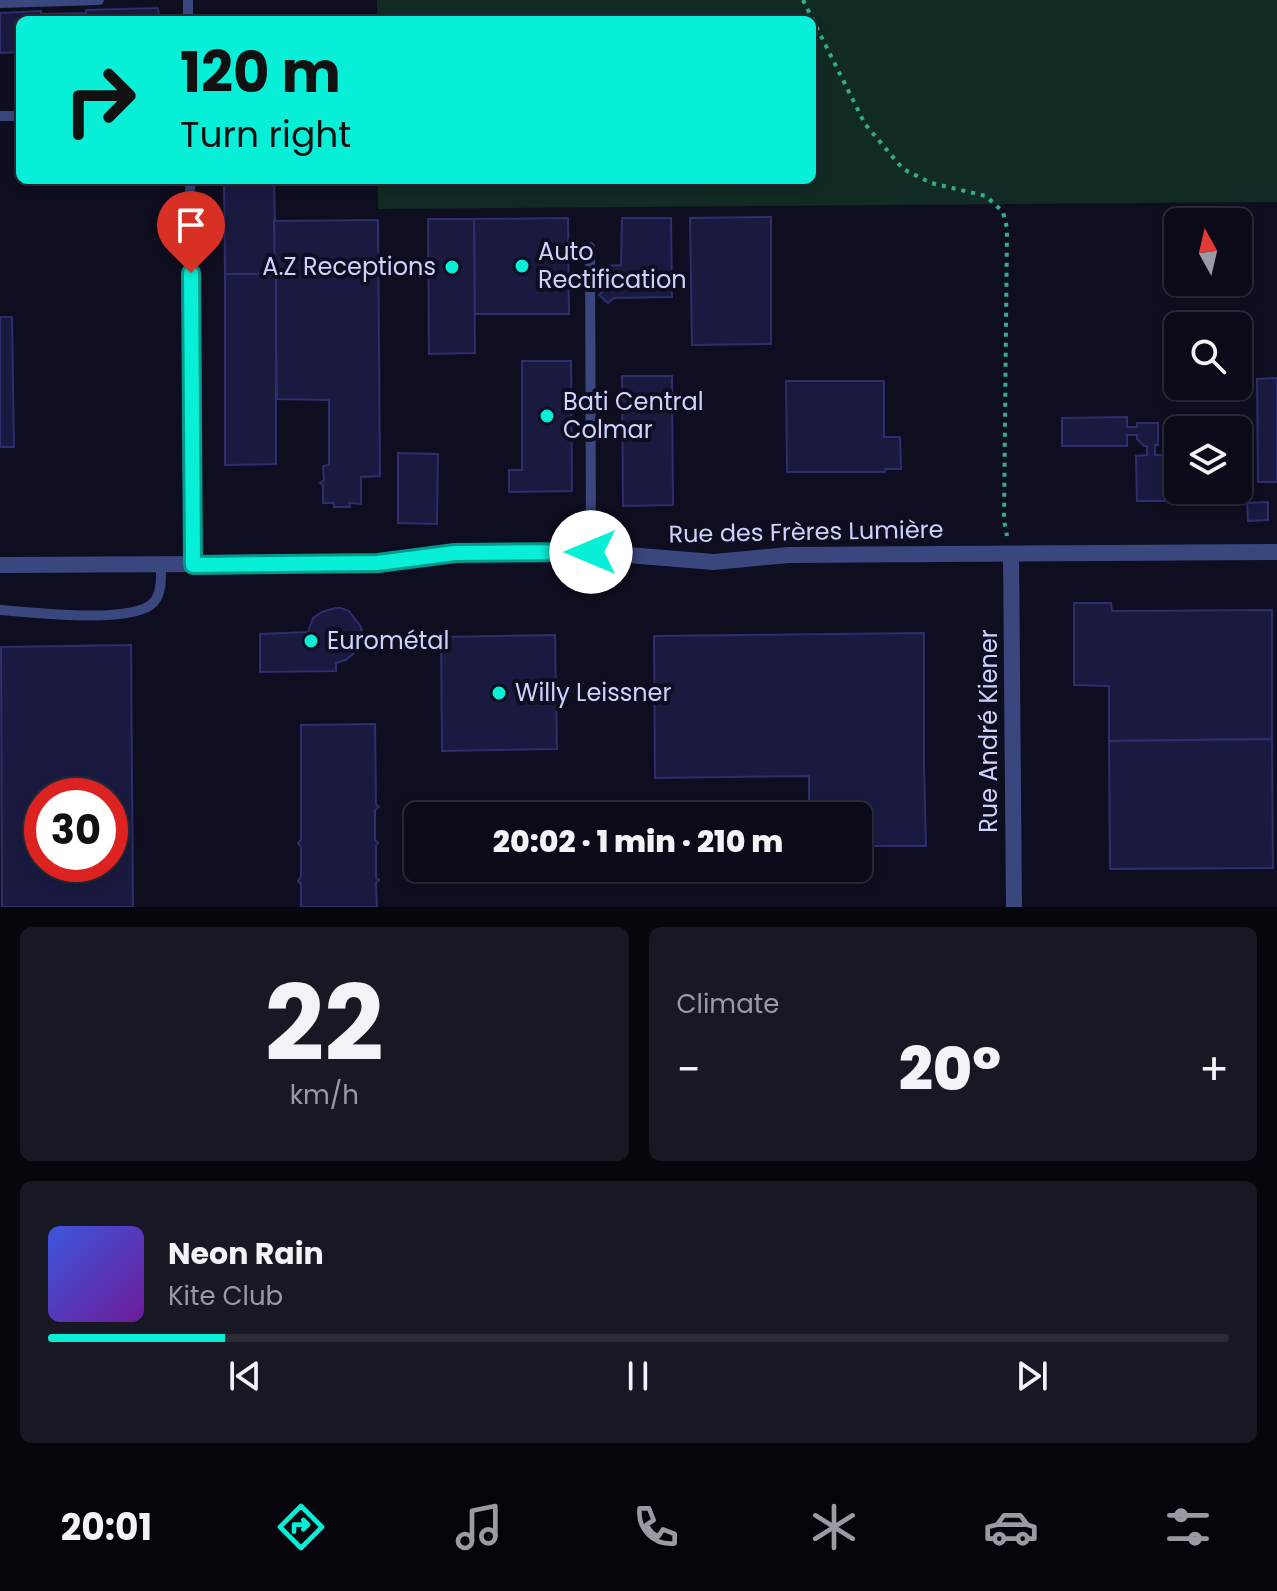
<!DOCTYPE html>
<meta charset="utf-8">
<style>
body{margin:0;font-family:Poppins,sans-serif;background:#181825;color:#f1f3f6;height:100vh;display:flex;flex-direction:column;font-size:30px;white-space:nowrap}
*{box-sizing:border-box;margin:0}
p{font-size:26px;color:#999aa2}
.icon{flex:none;width:44px;height:44px;fill:none;stroke:currentColor;stroke-width:2;stroke-linecap:round;stroke-linejoin:round}
.map{position:relative;height:907px;overflow:hidden}
.details{display:flex;flex-direction:column;gap:20px;padding:20px;background:#06060d;flex:1}
.details>*{flex:none}
.hud{position:absolute;left:16px;top:16px;width:800px;height:168px;border-radius:12px;box-shadow:0 4px 12px #0003,0 0 0 2px #2a2b37;background:#08efd7;color:#111;overflow:hidden}
.needle{width:52px;rotate:352deg}
.buttons{position:absolute;left:1164px;top:208px;display:grid;gap:16px}
.buttons a{display:grid;place-items:center;width:88px;height:88px;border-radius:12px;background:#0a0a18;box-shadow:0 4px 12px #0003,0 0 0 2px #2a2b37;font-size:40px}
.speed{position:absolute;left:24px;top:778px;display:flex;gap:16px;font-size:40px;font-weight:700;text-align:center}
.speed>*{display:grid;place-content:center;width:104px;height:104px;border-radius:50%;background:#0a0a18;box-shadow:0 4px 12px #0003,0 0 0 2px #2a2b37;line-height:1}
.speed .limit{border:12px solid #d22;background:#fff;color:#111}
.pin{position:absolute;display:grid;place-items:center;width:68px;height:68px;color:#fff;margin:-82px -34px;border-radius:50% 50% 50% 0;rotate:-45deg;box-shadow:0 0 8px #0007}
.pin .icon{rotate:45deg}
.me{position:absolute;width:88px;margin:-44px;rotate:270deg;stroke-linejoin:round;filter:drop-shadow(0 0 6px #0008)}
.turn{display:flex;align-items:center;gap:28px;height:168px;padding:0 32px;font-size:36px}
.turn .icon{width:104px;height:104px;stroke-width:2.5}
.turn b{display:block;font-size:56px;line-height:68px}
.big{font-size:60px;font-weight:800;line-height:1.1}
.details .widget{flex:1;display:flex;flex-direction:column;justify-content:center;gap:12px;min-width:0;padding:0 28px;border-radius:12px;background:#181825}
.details .dial{align-items:center;gap:0}
.dial b{font-size:104px;line-height:1}
.song{display:flex;align-items:center;gap:24px}
.cover{width:96px;height:96px;border-radius:12px;background:linear-gradient(135deg,hsl(230 70% 55%),hsl(280 70% 35%))}
.played{height:8px;border-radius:4px;background:linear-gradient(90deg,#08efd7 15%,#2a2b37 15%)}
.keys{display:flex;justify-content:space-around;direction:ltr}
.heat{display:flex;justify-content:space-between;align-items:center;font-size:44px;direction:ltr}
.details .tiles{flex:1;display:grid;gap:20px;grid-template-columns:1fr 1fr}
.widget:last-child{grid-column:span 2}
.trip{position:absolute;left:404px;top:802px;width:468px;height:80px;border-radius:12px;background:#0a0a18;box-shadow:0 4px 12px #0003,0 0 0 2px #2a2b37;font-weight:800;line-height:80px;text-align:center}
.menu{display:flex;height:128px;justify-content:space-around;align-items:center;background:#04040a;color:#999aa2}
.menu .icon{width:56px;height:56px}
.menu .active{color:#08efd7}
.menu b{font-size:36px;color:#f1f3f6}
.map>svg:first-child{display:block}
.green{fill:#112a24}
.building{fill:#1a1a40;stroke:#2d2e6c;stroke-width:2;fill-rule:evenodd}
.lines{fill:none;stroke-linecap:round;stroke-linejoin:round}
.path{stroke:#32ae8d;stroke-width:4;stroke-dasharray:4 6;stroke-linecap:butt}
.service{stroke:#3a467e;stroke-width:10}
.minor{stroke:#3a467e;stroke-width:16}
.route-casing{stroke:#059b8c;stroke-width:20}
.route{stroke:#08efd7;stroke-width:14}
.poi-dot{fill:#08efd7;stroke:#0e0e20;stroke-width:3}
.labels{text-anchor:middle;stroke-width:8;stroke-linejoin:round;paint-order:stroke}
.poi-label{font-size:24px;fill:#ced3fd;stroke:#0e0e20;text-anchor:start}
.street-label{font-size:24px;fill:#ced3fd;stroke:#0e0e20}
</style>
<div class="map">
<svg width="1277" height="907" viewBox="0 0 1277 907">
<rect width="100%" height="100%" fill="#0e0e20"/>
<!-- green -->
<path class="green" d="M377,0H1277V202L378,209V180H812V20H377Z"/>
<!-- building -->
<g class="building">
<path d="M158,8L159,20H20V52L0,53V13L41,11V14L86,13V10Z"/>
<path d="M224,180H274L276,274H225Z"/>
<path d="M771,217V344L692,345L690,218Z"/>
<path d="M568,218L569,314H475L474,219Z"/>
<path d="M622,218H671L672,297L614,298L608,303L599,295L605,289V266L621,265Z"/>
<path d="M428,219H474L475,353L429,354Z"/>
<path d="M378,220L380,476L361,477V504L349,503L350,507H334V503H323V485L320,483L324,480L323,466L329,465V400L277,399L274,221Z"/>
<path d="M225,274H276V464L225,465Z"/>
<path d="M0,317H12L14,447H0Z"/>
<path d="M522,361H571L572,491L509,492V470H522Z"/>
<path d="M622,376H672L673,505L623,506Z"/>
<path d="M1277,378V482H1258L1257,379Z"/>
<path d="M786,381H884V437H900L901,469H885V472H787Z"/>
<path d="M1127,417V427H1137V423H1158V445H1155V455H1166V501H1137L1136,456L1147,455V446H1144L1137,439V435H1127V446H1062V418Z"/>
<path d="M398,453L438,454L437,524L398,523Z"/>
<path d="M1268,502V520L1248,521L1247,503Z"/>
<path d="M1074,603H1111L1112,611L1272,610V739L1109,741V686L1074,685Z"/>
<path d="M335,608H341L349,611L361,627L362,636L361,645L354,653L346,660L336,663V671L260,672V634L308,632L313,618L322,612Z"/>
<path d="M924,633V766L926,846H858V816H809V776L655,778L654,636Z"/>
<path d="M555,635L557,749L442,751L441,637Z"/>
<path d="M131,645L133,907H2L1,647ZM42,796H110V864H42Z"/>
<path d="M375,724L376,804L379,807L375,810V840L378,843L376,846V878L379,880L376,883L377,907H301V884L298,881L301,876V847L298,843L301,840V725Z"/>
<path d="M1272,739L1273,868L1110,869L1109,741Z"/>
</g>
<g class="lines">
<!-- path -->
<path class="path" d="M803,0L865,124L903,169L931,183L986,196L1003,212L1007,228L1004,520L1007,536"/>
<!-- service -->
<g class="service">
<path d="M188,0V20"/>
<path d="M0,3L99,0"/>
<path d="M0,116H20"/>
<path d="M190,180L193,565"/>
<path d="M590,247L591,552"/>
<path d="M0,610C32,612 134,625 154,602C162,592 161,577 161,565"/>
</g>
<!-- minor -->
<g class="minor">
<path d="M1011,554L1014,907"/>
<path d="M0,565L378,563L455,553L591,552L714,562L789,555L1277,552"/>
</g>
</g>
<g class="lines">
<defs>
<path id="route" d="M191,273L193,565L378,563L455,553L591,552"/>
</defs>
<!-- route casing -->
<use href="#route" class="route-casing"/>
<!-- route -->
<use href="#route" class="route"/>
</g>
<!-- markers -->
<g class="poi-dot">
<circle cx="522" cy="266" r="8"/>
<circle cx="452" cy="267" r="8"/>
<circle cx="547" cy="416" r="8"/>
<circle cx="311" cy="641" r="8"/>
<circle cx="499" cy="693" r="8"/>
</g>
<g class="labels">
<!-- poi labels -->
<g class="poi-label">
<text x="538" y="260">Auto<tspan x="538" dy="28">Rectification</tspan></text>
<text x="436" y="275" text-anchor="end">A.Z Receptions</text>
<text x="563" y="410">Bati Central<tspan x="563" dy="28">Colmar</tspan></text>
<text x="327" y="649">Eurométal</text>
<text x="515" y="701">Willy Leissner</text>
</g>
<!-- street labels -->
<g class="street-label">
<text transform="translate(806 532) rotate(-1)" y="8">Rue des Frères Lumière</text>
<text transform="translate(989 731) rotate(-90)" y="8">Rue André Kiener</text>
</g>
</g>
</svg>
<div class="buttons">
<a><svg class="needle" viewBox="-14 -14 28 28"><path d="M0-13l5 13h-10z" fill="#e53935"/><path d="M0 13l5-13h-10z" fill="#999aa2"/></svg></a>
<a><svg class="icon" aria-label="search" viewBox="0 0 24 24"><circle cx="10" cy="10" r="6"/><path d="M15 15l6 6"/></svg></a>
<a><svg class="icon" aria-label="layers" viewBox="0 0 24 24"><path d="M12 4l9 5-9 5-9-5zM3 14l9 5 9-5"/></svg></a>
</div>
<div class="speed"><div class="limit">30</div></div>
<div class="pin" style="left:191px;top:273px;background:#d93025"><svg class="icon" aria-label="arrive" viewBox="0 0 24 24"><path d="M6 21V4h12l-3 4 3 4H6"/></svg></div>
<svg class="me" style="left:591px;top:552px" viewBox="-20 -20 40 40"><circle r="19" fill="#fff"/><path d="M0-13L10 11 0 6-10 11z" fill="#08efd7"/></svg>
<div class="trip">20:02 · 1 min · 210 m</div>
<div class="hud">
<div class="turn"><svg class="icon" aria-label="right" viewBox="0 0 24 24"><path d="M7 20v-9h11M14 6l5 5-5 5"/></svg><div><b>120 m</b>Turn right</div></div>
</div>
</div>
<section class="details">
<div class="tiles">
<div class="widget dial"><b>22</b><p>km/h</p></div>
<div class="widget"><p>Climate</p>
<div class="heat"><a>−</a><b class="big">20°</b><a>+</a></div>
</div>
<div class="widget">
<div class="song"><i class="cover"></i><div><b>Neon Rain</b><p>Kite Club</p></div></div>
<div class="played"></div>
<div class="keys"><svg class="icon" aria-label="previous" viewBox="0 0 24 24"><path d="M18 5L8 12l10 7zM5 5v14"/></svg><svg class="icon" aria-label="pause" viewBox="0 0 24 24"><path d="M8 5v14M16 5v14"/></svg><svg class="icon" aria-label="next" viewBox="0 0 24 24"><path d="M6 5l10 7-10 7zM19 5v14"/></svg></div>
</div>
</div>
</section>
<nav class="menu">
<b>20:01</b>
<svg class="icon active" aria-label="directions" viewBox="0 0 24 24"><path d="M12 3l9 9-9 9-9-9zM9 14v-3h6M13 9l2 2-2 2"/></svg>
<svg class="icon" aria-label="music" viewBox="0 0 24 24"><path d="M9 18V5l10-2v13"/><circle cx="6" cy="18" r="3"/><circle cx="16" cy="16" r="3"/></svg>
<svg class="icon" aria-label="phone" viewBox="0 0 24 24"><path d="M5 4h4l2 5-3 2q2 4 5 5l2-3 5 2v4C11 20 4 13 5 4z"/></svg>
<svg class="icon" aria-label="climate" viewBox="0 0 24 24"><path d="M12 3v18M4 7l16 10M4 17L20 7"/></svg>
<svg class="icon" aria-label="car" viewBox="0 0 24 24"><path d="M5 17H2v-5l4-1 3-4h7l3 4 3 1v5h-3M9 17h6M6 11h13"/><circle cx="7" cy="17" r="2"/><circle cx="17" cy="17" r="2"/></svg>
<svg class="icon" aria-label="filters" viewBox="0 0 24 24"><path d="M4 7h16M4 17h16"/><circle cx="9" cy="7" r="2"/><circle cx="15" cy="17" r="2"/></svg>
</nav>
